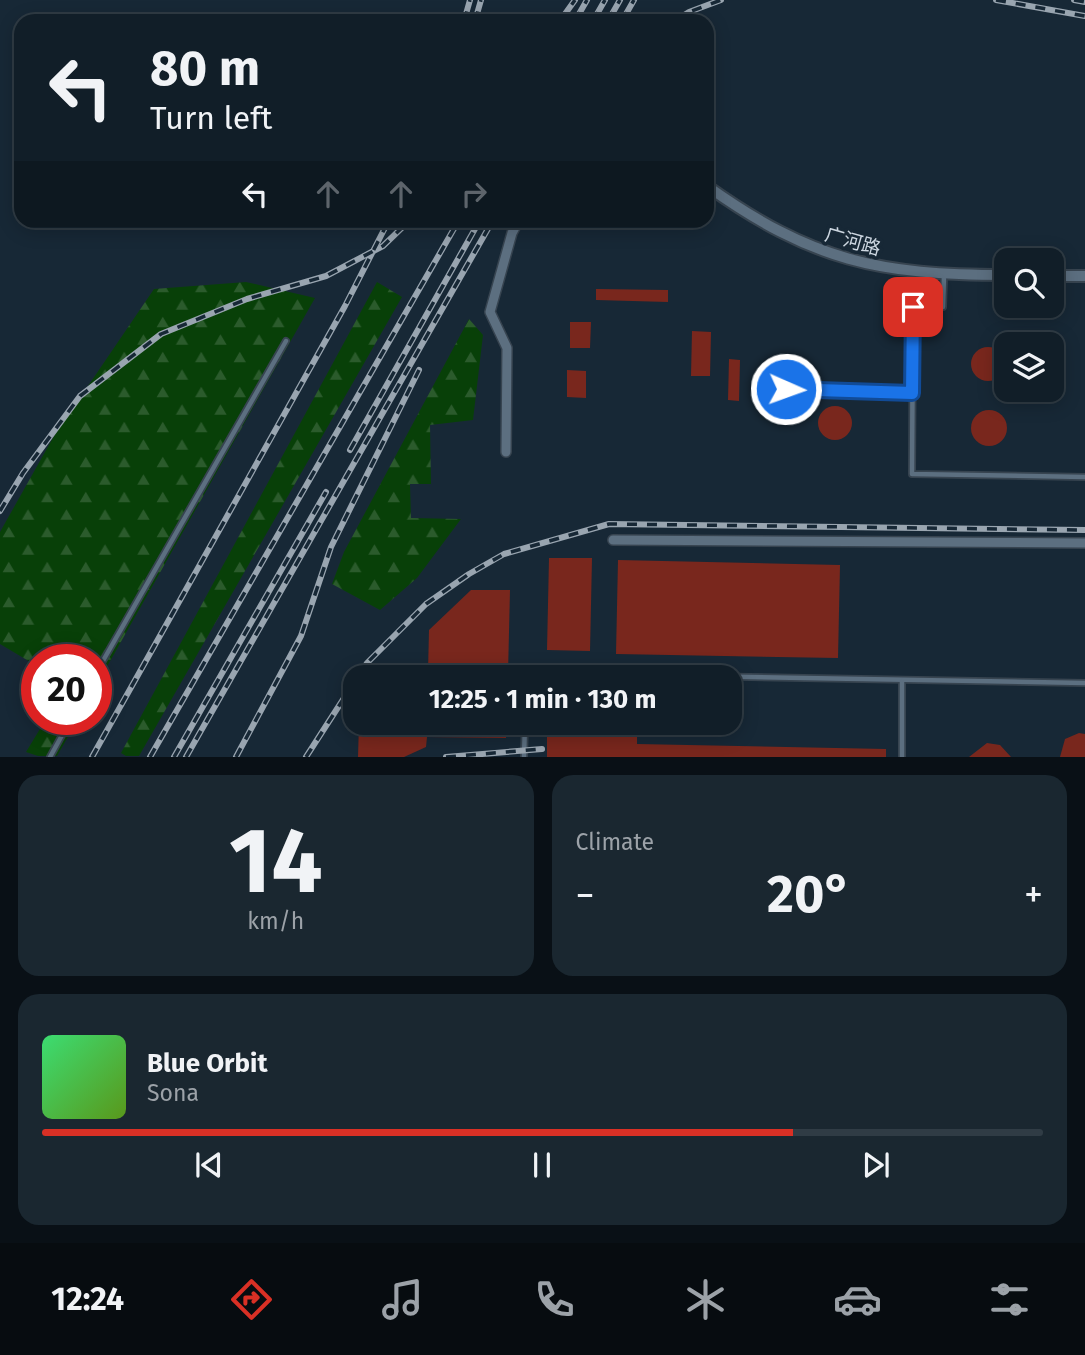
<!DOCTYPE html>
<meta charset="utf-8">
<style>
body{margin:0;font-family:"Fira Sans","Noto Sans SC",sans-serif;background:#1a2730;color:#f1f3f6;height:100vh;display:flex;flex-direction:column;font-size:26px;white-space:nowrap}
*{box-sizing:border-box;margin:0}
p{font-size:23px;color:#9ca2a8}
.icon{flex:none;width:38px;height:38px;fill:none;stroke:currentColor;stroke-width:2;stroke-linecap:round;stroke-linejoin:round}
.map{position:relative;height:757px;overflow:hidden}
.drawer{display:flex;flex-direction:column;gap:18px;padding:18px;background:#091016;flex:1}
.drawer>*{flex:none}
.banner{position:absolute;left:14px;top:14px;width:700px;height:214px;border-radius:21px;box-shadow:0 4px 18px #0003,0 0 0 2px #303c45;background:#111e28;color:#f1f3f6;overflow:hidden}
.buttons{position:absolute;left:994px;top:248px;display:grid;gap:14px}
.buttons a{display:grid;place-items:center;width:70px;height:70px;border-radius:14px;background:#111e28;box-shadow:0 4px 18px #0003,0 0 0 2px #303c45;font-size:35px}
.speed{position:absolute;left:21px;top:644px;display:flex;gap:14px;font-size:35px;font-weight:700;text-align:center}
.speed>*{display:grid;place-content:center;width:91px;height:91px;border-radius:50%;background:#111e28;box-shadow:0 4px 18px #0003,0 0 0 2px #303c45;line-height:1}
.speed .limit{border:10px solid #d22;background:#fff;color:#111}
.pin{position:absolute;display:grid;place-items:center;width:60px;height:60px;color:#fff;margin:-30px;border-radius:14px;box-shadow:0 4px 10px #0006}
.me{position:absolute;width:77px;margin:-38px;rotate:92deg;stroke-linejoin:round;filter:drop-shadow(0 0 5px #0008)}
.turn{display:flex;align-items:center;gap:24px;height:147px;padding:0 21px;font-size:32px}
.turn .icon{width:91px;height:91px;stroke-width:2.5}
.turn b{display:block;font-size:49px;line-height:60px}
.lanes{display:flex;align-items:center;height:66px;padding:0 21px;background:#0003;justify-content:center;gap:35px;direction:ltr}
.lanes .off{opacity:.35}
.big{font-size:52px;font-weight:700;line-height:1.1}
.drawer .card{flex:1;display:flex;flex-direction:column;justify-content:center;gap:10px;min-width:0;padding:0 24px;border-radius:21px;background:#1a2730}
.drawer .dial{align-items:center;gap:0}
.dial b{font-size:91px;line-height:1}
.song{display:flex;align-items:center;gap:21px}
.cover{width:84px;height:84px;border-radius:10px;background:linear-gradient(135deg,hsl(140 70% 55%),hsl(90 70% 35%))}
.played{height:7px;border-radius:4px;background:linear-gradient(90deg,#d93025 75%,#303c45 75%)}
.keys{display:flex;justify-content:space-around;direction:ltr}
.heat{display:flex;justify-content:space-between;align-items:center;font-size:38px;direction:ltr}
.drawer .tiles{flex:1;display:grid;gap:18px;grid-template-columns:1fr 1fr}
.card:last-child{grid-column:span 2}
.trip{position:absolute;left:343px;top:665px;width:399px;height:70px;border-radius:21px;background:#111e28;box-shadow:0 4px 18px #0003,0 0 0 2px #303c45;font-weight:700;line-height:70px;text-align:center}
.tab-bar{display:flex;height:112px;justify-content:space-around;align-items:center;background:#070c10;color:#9ca2a8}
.tab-bar .icon{width:49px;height:49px}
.tab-bar .on{color:#d93025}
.tab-bar b{font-size:32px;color:#f1f3f6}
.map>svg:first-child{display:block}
.forest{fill:url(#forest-firs)}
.building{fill:#79271d}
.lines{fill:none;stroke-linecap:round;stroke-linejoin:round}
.service-casing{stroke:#374450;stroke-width:8}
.minor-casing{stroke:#374450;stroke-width:12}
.tertiary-casing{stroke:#374450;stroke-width:14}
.service{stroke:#5c6f80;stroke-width:4.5}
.minor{stroke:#5c6f80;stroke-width:9}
.tertiary{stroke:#5c6f80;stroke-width:10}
.rail-casing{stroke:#99a5b0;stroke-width:6}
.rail{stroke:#172836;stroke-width:3.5;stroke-dasharray:10;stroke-linecap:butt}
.route-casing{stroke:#114b97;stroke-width:18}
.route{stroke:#1a73e8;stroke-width:12}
.labels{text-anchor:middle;stroke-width:7;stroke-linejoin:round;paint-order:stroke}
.street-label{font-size:19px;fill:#cdd7e1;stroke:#172836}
</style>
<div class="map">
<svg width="1085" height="757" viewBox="0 0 1085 757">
<defs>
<pattern id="forest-firs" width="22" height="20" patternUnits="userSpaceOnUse" patternTransform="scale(1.75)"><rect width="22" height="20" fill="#084008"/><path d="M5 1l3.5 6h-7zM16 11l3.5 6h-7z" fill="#2b5b2c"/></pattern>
</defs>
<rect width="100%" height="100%" fill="#172836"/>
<!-- forest -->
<g class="forest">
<path d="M246,282L315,298L96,686V660H37V666L0,644V532L54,436L154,289Z"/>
<path d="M377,282L402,297L139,756H126L121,753Z"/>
<path d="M469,319L483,335L473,420L430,425L431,484H410L411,518L461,519L417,578L380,610L332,584L344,552Z"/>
<path d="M46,719H78L57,756H38L26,752Z"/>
</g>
<!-- building -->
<g class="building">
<path d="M596,289L668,290V302L596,300Z"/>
<path d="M570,322H591L590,348H570Z"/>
<path d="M692,331L711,332L710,376H691Z"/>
<circle cx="988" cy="364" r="17"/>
<path d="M729,359L740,360L739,401L728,400Z"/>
<path d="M567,370L586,371V398L567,397Z"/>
<circle cx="835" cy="423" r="17"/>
<circle cx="989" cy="428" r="18"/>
<path d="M549,558H592L590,651L547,650Z"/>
<path d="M618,560L840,565L838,658L616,654Z"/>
<path d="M471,590H510L508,674L428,672L429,630Z"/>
<path d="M359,723H506V738L427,737L426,747L404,757H358Z"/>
<path d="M539,723H637V744L886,749V757H547V736H539Z"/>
<path d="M1079,733L1085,734V757H1060L1065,739Z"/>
<path d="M987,743L1000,745L1011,757H969Z"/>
</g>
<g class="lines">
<defs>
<g id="service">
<path d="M944,275L943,307H913L912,474L1085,477"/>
<path d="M785,389L912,393"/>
<path d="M96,673L286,341"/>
<path d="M526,677V673L1085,683"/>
<path d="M50,757L71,719"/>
<path d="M524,757L525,723"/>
<path d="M902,757V681"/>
</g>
<g id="minor">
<path d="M506,452L507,348L490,312L512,233L519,220"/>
<path d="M613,540L1085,543"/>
</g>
<g id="tertiary">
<path d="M707,186C812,261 879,275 1006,275"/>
<path d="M1052,276H1085"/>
</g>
</defs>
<!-- service casing -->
<use href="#service" class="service-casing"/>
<!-- minor casing -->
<use href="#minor" class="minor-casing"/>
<!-- tertiary casing -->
<use href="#tertiary" class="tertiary-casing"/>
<!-- service -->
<use href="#service" class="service"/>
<!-- minor -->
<use href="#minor" class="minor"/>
<!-- tertiary -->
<use href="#tertiary" class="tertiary"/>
<defs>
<g id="rail">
<path d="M996,0L1085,16"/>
<path d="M1074,0L1085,2"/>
<path d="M464,21L470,0"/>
<path d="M475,21L481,0"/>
<path d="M560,21L575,0"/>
<path d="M575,21L587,0"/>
<path d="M593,21L605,0"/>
<path d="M608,21L620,0"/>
<path d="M622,21L634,0"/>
<path d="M675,21L689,12L721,0"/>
<path d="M350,450L480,220"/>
<path d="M0,511L23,473L80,396L161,334L247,299L326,276L383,246L410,220"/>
<path d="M358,677L367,663L426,604L469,574L504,554L609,524L1085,530"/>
<path d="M92,757L345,306L389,220"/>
<path d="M150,757L459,220"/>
<path d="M174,757L326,492"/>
<path d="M186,757L493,220"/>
<path d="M236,757L301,636L331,547L419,370"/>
<path d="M306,757L355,681"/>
<path d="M446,757L542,749"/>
</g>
</defs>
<!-- rail casing -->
<use href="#rail" class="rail-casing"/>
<!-- rail -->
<use href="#rail" class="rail"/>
</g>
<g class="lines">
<defs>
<path id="route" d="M786,389L912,393L913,307"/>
</defs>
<!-- route casing -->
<use href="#route" class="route-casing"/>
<!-- route -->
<use href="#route" class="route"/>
</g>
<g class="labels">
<!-- street labels -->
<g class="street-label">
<text transform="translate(853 241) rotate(16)" y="7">广河路</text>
</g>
</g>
</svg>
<div class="buttons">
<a><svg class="icon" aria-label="search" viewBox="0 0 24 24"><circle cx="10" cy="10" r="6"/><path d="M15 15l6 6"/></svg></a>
<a><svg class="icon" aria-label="layers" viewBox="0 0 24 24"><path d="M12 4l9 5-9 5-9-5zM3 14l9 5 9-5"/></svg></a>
</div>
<div class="speed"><div class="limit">20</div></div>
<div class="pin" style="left:913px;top:307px;background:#d93025"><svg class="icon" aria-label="arrive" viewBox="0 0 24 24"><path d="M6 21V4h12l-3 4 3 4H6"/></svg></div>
<svg class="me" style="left:786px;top:389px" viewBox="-20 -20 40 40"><circle r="17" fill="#1a73e8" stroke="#fff" stroke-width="3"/><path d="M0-11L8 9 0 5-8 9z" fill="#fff"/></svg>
<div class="trip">12:25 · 1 min · 130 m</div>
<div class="banner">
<div class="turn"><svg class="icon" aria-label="left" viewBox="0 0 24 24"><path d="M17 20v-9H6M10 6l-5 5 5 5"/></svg><div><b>80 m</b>Turn left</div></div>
<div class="lanes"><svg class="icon" aria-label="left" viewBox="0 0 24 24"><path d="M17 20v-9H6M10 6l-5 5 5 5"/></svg><svg class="icon off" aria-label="ahead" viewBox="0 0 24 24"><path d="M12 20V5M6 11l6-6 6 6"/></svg><svg class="icon off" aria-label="ahead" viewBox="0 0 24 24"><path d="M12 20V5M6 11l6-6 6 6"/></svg><svg class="icon off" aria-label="right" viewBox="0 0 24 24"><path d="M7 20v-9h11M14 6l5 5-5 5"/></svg></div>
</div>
</div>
<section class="drawer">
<div class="tiles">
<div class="card dial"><b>14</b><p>km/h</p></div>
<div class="card"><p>Climate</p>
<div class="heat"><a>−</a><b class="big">20°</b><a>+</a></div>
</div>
<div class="card">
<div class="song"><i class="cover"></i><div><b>Blue Orbit</b><p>Sona</p></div></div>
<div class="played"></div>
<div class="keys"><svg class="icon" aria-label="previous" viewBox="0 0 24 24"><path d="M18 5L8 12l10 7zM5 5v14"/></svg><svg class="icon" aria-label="pause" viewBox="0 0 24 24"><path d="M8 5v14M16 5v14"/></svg><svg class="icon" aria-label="next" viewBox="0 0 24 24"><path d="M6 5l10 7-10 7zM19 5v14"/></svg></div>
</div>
</div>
</section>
<nav class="tab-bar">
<b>12:24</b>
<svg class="icon on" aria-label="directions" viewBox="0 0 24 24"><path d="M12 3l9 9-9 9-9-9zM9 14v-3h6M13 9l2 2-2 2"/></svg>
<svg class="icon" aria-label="music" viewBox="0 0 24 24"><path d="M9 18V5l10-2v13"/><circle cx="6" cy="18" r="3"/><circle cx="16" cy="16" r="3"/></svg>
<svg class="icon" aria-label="phone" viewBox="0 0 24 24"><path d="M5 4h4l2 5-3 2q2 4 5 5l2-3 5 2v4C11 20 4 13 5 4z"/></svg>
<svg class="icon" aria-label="climate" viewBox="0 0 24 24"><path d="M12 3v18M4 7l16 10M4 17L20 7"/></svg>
<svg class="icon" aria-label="car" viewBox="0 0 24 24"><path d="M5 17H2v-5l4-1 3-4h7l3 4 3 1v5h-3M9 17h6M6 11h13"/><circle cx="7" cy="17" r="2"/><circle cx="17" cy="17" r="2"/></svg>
<svg class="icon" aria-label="filters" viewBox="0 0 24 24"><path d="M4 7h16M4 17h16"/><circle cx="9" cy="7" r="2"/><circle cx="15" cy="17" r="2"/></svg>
</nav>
